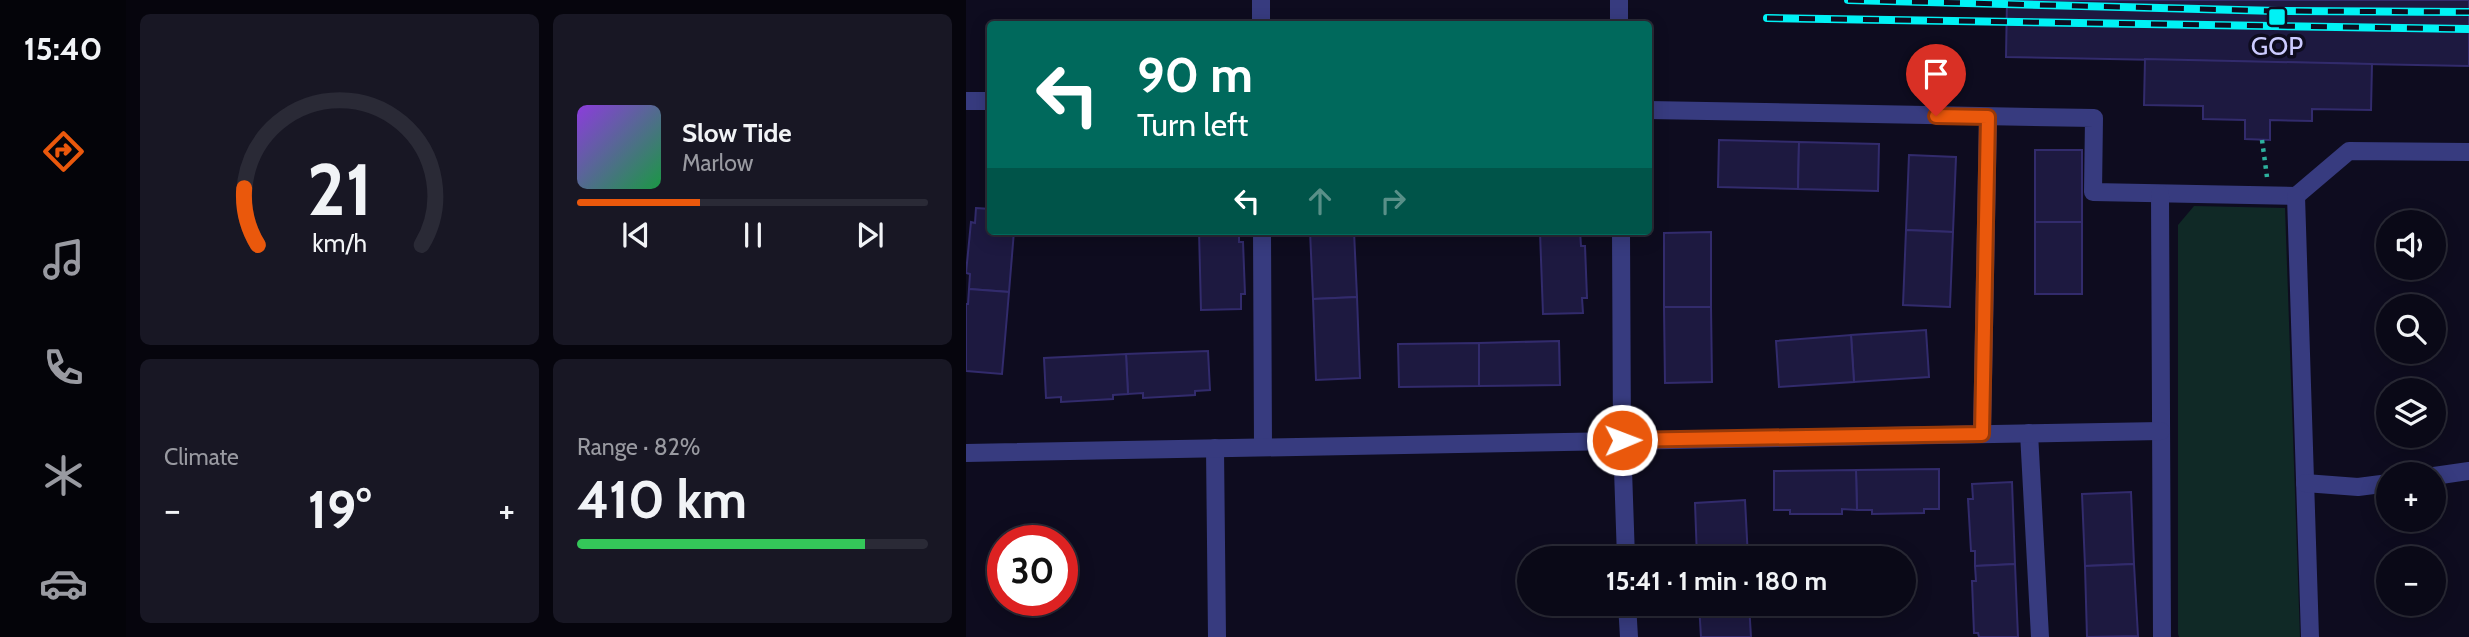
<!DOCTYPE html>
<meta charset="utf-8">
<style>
body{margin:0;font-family:Cabin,sans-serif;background:#181724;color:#f1f3f6;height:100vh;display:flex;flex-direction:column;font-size:26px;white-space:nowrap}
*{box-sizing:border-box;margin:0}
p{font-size:23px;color:#999aa1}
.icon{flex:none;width:38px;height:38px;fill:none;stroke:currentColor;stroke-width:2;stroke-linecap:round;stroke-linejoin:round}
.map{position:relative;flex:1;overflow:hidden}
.sheet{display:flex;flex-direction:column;gap:14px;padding:14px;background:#06050d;width:840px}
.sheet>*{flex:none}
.top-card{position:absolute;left:21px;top:21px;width:665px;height:214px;border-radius:7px;box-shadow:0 4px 18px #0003,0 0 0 2px #2a2a36;background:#00695c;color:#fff;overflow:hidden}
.controls{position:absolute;left:1410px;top:210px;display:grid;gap:14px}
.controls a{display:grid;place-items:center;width:70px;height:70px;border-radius:50%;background:#0a0917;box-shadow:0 4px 18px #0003,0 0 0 2px #2a2a36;font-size:35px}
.speed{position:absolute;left:21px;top:525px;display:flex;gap:14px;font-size:35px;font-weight:700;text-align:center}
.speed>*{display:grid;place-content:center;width:91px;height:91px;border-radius:50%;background:#0a0917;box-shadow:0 4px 18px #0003,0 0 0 2px #2a2a36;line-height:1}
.speed .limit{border:10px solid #d22;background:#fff;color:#111}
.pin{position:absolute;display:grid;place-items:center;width:60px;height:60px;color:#fff;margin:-72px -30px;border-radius:50% 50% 50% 0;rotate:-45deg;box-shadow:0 0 7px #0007}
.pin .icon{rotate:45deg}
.me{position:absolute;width:77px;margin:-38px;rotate:89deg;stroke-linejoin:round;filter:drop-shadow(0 0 5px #0008)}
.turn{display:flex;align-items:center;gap:24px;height:147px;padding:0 35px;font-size:32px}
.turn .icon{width:91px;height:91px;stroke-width:2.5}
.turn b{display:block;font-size:49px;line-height:60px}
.lanes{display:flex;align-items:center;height:66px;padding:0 35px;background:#0003;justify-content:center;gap:35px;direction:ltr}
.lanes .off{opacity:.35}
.big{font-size:52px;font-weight:700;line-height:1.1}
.sheet .card{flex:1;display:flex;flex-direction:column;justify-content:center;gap:10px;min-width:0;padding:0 24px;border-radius:10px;background:#181724}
.sheet .dial{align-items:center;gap:0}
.dial svg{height:182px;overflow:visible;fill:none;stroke:#2a2a36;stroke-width:7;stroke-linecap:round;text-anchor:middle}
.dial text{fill:#f1f3f6;stroke:none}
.song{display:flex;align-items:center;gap:21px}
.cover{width:84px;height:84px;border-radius:10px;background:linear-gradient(135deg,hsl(270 70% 55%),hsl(140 70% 35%))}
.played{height:7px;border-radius:4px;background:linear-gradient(90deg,#ea580c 35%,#2a2a36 35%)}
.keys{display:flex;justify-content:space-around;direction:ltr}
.heat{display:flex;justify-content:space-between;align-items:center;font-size:38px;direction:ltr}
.charge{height:10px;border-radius:5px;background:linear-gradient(90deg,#34c759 82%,#2a2a36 0)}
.sheet .tiles{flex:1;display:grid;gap:14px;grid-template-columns:repeat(2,1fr)}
.trip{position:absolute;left:551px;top:546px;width:399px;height:70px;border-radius:35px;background:#0a0917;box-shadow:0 4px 18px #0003,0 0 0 2px #2a2a36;font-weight:700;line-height:70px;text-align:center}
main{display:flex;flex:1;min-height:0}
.tabs{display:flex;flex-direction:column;width:126px;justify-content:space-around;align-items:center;background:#040409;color:#999aa1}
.tabs .icon{width:49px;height:49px}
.tabs .active{color:#ea580c}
.tabs b{font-size:32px;color:#f1f3f6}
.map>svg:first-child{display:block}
.green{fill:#102926}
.building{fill:#1d1940;stroke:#322b6c;stroke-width:2}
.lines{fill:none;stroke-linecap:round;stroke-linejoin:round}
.path{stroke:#2db19d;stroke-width:4.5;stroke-dasharray:3.5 5;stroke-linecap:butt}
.minor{stroke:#373b7f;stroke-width:18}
.tertiary{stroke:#373b7f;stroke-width:18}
.rail-casing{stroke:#00f2f5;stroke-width:8}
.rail{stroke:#0e0c1f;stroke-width:5;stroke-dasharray:16;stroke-linecap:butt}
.route-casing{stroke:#983908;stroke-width:18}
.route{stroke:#ea580c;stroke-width:12}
.poi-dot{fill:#00f2f5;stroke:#0e0c1f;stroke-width:2.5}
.labels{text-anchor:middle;stroke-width:7;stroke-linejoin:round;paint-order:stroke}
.poi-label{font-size:26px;fill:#cccbff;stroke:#0e0c1f}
</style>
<main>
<nav class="tabs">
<b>15:40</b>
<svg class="icon active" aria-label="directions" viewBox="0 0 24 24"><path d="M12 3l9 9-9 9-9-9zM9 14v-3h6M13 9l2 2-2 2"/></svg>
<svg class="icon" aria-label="music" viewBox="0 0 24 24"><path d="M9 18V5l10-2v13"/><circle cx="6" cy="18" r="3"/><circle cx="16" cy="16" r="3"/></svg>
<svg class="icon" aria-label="phone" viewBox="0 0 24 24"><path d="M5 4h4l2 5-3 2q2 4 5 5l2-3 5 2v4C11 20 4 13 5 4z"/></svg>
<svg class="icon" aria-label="climate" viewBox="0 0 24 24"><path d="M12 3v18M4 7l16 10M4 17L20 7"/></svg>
<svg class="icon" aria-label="car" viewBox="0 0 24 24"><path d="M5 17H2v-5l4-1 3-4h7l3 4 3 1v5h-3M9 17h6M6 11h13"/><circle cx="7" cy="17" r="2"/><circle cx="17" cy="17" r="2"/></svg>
</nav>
<section class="sheet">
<div class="tiles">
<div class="card dial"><svg viewBox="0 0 100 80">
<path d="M14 69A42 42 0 1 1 86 69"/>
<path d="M14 69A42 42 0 0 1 8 44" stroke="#ea580c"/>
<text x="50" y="56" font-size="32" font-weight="700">21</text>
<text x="50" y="72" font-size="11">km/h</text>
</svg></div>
<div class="card">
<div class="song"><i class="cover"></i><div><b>Slow Tide</b><p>Marlow</p></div></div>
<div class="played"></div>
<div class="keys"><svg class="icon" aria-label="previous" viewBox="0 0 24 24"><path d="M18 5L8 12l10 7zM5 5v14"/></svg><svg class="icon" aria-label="pause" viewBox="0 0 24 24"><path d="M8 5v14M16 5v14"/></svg><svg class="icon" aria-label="next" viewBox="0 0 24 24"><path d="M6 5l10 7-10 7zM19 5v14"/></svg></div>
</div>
<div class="card"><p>Climate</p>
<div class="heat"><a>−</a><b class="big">19°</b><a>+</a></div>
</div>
<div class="card"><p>Range · 82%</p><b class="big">410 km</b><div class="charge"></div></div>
</div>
</section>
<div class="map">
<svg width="1503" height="637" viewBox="0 0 1503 637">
<rect width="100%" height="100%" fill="#0e0c1f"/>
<!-- green -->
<path class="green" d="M1228,206L1319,208L1334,637H1213L1212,634V225Z"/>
<!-- building -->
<g class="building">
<path d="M1041,0H1503V66L1040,57Z"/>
<path d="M1179,59L1406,64L1405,110L1346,109V121L1304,120V140L1279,139V120L1237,119V106L1178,105Z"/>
<path d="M753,140L833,142L832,189L752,187Z"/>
<path d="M833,142L913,144L912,191L832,189Z"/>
<rect x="1069" y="150" width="47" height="72"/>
<path d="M943,155L990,157L987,232L940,230Z"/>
<path d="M10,208L24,209V231H48L43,292L3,289L4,274L0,273L5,222L9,223Z"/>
<rect x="1069" y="222" width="47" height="72"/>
<path d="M940,230L987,232L984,307L937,305Z"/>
<path d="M233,231H273V242H277L279,294H275V309L235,310Z"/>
<path d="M344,231H388L391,297L347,299Z"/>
<path d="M614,231L615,246H619L621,298H616L617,313L577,314L574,232Z"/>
<path d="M745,232V307H698V233Z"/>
<path d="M3,289L43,292L36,374L0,371V304H2Z"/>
<path d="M391,297L394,378L350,380L347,299Z"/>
<path d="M698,307H745L746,382L699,383Z"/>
<path d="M960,330L963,377L888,382L885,335Z"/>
<path d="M885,335L888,382L813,387L810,341Z"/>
<path d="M593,341L594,385L513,386V343Z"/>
<path d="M513,343V386L433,387L432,344Z"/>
<path d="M242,351L244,390L229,391V395L177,398V393L162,394L160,354Z"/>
<path d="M160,354L162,394L147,395V399L95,402V397L80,398L78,358Z"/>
<path d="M973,469V509H958V513L906,514V510H891L890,470Z"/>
<path d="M890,470L891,510L876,509V514H824V510H808V471Z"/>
<path d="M1046,482L1049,564L1009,566V551H1005L1002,499H1007L1006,484Z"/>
<path d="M1165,492L1168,564L1119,566L1116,494Z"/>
<path d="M779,500L782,558H731L729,503Z"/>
<path d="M1049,564L1052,637H1013L1012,633H1008L1006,581H1010L1009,566Z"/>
<path d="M1168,564L1172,636L1121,637L1119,566Z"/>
<path d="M733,604H783L785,637H735Z"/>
</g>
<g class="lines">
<!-- path -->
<path class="path" d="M1296,140L1301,177"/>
<!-- minor -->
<g class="minor">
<path d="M295,0V24"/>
<path d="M0,101H24"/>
<path d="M682,110L1128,118L1127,192L1330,196L1383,151L1503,152"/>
<path d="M1194,194L1196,637"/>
<path d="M1330,196L1344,637"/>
<path d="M296,231L297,447"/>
<path d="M1063,433L1074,637"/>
<path d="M1016,434L1022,117"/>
<path d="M249,448L251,637"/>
<path d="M0,453L1195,431"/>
<path d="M1468,476L1503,471"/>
<path d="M1339,483L1392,487L1423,483"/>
</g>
<!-- tertiary -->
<g class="tertiary">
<path d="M653,0V24"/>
<path d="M655,231L656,440L660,558"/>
<path d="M661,604L663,637"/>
</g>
<defs>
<g id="rail">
<path d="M882,0L1312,11L1503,12"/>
<path d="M801,18L1503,29"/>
</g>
</defs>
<!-- rail casing -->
<use href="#rail" class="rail-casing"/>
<!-- rail -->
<use href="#rail" class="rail"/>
</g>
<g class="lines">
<defs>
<path id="route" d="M656,440L1016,434L1022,117L970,116"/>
</defs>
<!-- route casing -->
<use href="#route" class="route-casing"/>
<!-- route -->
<use href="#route" class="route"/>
</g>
<!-- markers -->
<rect class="poi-dot" x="1302" y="8" width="18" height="18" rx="3.5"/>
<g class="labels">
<!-- poi labels -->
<g class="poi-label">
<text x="1311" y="55">GOP</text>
</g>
</g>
</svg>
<div class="controls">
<a><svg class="icon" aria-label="sound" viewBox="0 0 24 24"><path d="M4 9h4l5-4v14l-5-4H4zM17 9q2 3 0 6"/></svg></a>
<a><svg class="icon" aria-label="search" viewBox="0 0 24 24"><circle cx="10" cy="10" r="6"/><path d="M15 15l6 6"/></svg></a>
<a><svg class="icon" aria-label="layers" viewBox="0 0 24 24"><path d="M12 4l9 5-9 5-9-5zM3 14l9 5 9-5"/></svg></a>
<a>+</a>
<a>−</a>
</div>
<div class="speed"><div class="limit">30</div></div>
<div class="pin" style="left:970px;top:116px;background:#d93025"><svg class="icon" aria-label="arrive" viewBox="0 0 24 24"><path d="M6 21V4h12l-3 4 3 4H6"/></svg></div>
<svg class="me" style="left:656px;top:440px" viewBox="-20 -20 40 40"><circle r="17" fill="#ea580c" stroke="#fff" stroke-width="3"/><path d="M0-11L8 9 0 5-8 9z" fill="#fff"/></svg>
<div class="trip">15:41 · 1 min · 180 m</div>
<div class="top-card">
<div class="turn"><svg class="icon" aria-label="left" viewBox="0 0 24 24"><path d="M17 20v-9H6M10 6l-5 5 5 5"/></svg><div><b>90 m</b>Turn left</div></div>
<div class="lanes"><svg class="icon" aria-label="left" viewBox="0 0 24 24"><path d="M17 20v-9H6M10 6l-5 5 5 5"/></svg><svg class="icon off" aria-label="ahead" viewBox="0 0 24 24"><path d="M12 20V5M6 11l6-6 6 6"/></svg><svg class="icon off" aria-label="right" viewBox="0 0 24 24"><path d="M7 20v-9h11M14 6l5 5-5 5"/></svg></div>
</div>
</div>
</main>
